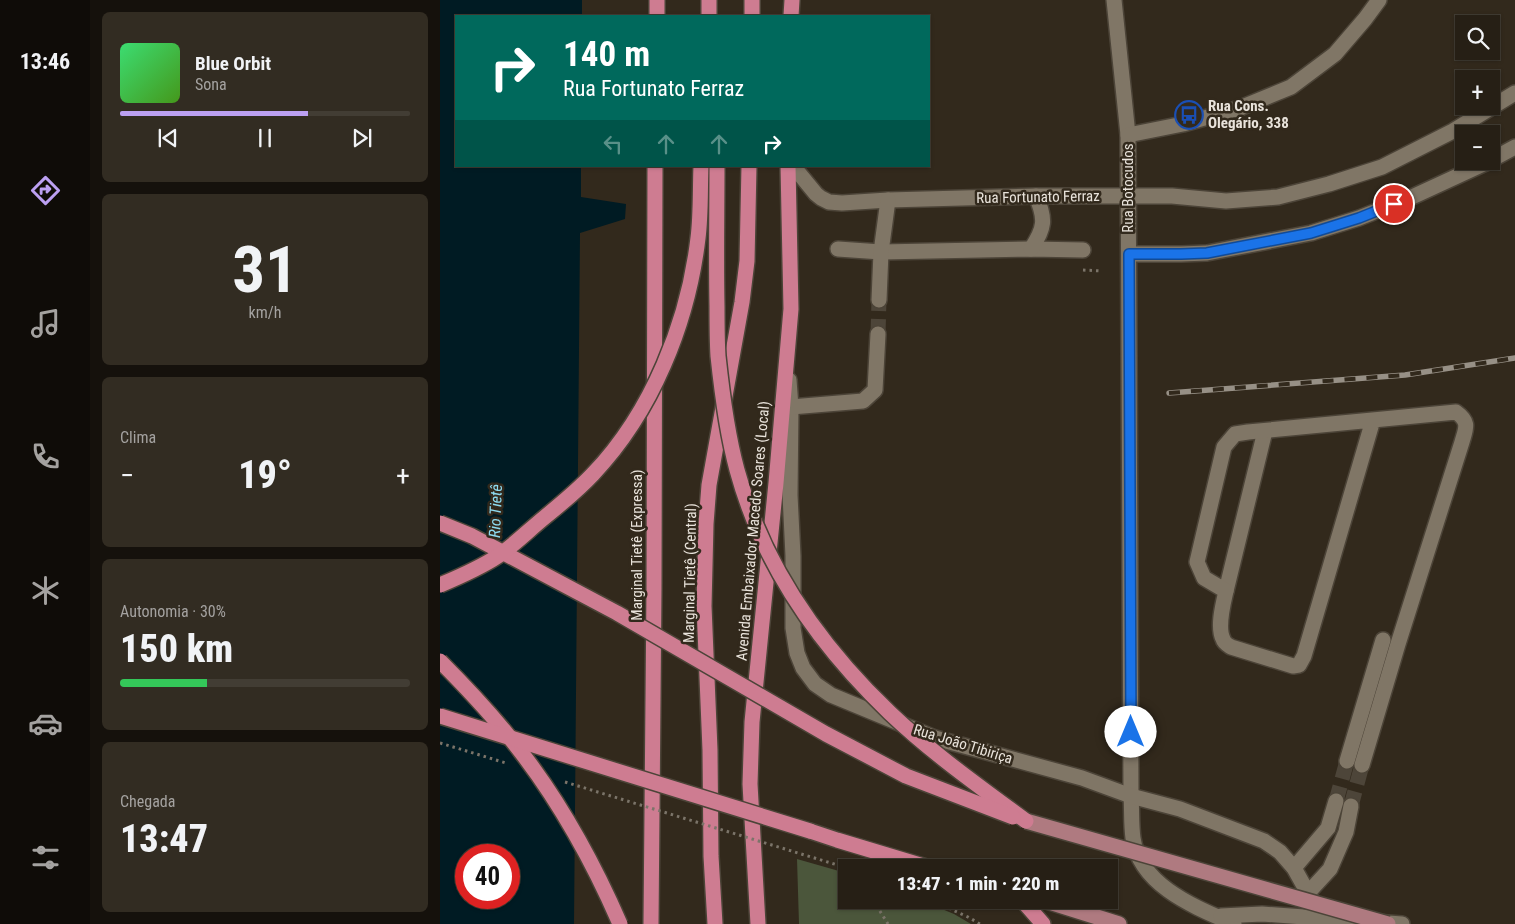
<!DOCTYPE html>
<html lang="pt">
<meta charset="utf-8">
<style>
body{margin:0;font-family:"Roboto Condensed",sans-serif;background:#322c22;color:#f1f3f6;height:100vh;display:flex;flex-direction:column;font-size:19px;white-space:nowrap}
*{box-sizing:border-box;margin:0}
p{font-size:16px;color:#a4a2a0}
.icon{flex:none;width:28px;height:28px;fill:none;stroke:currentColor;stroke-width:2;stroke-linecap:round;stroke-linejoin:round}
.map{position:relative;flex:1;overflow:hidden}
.details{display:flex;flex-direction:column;gap:12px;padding:12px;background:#15110c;width:350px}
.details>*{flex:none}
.hud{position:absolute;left:15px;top:15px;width:475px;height:152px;border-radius:0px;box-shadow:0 1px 4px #0004,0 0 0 1px #423d34;background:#00695c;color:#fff;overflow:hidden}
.controls{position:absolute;left:1015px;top:15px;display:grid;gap:10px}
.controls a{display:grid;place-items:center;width:45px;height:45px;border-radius:0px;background:#261f15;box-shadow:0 1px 4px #0004,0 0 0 1px #423d34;font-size:25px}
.speed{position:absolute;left:15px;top:844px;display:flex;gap:10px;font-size:25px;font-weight:700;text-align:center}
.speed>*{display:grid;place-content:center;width:65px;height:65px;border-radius:50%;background:#261f15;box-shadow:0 1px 4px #0004,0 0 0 1px #423d34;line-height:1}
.speed .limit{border:8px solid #d22;background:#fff;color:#111}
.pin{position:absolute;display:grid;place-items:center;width:42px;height:42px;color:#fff;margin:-21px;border:2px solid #fff;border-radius:50%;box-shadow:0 1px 5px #0007}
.me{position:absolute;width:55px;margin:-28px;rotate:0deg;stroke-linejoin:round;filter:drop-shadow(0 0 4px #0008)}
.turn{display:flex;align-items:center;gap:18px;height:105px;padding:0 25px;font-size:22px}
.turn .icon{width:65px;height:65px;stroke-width:2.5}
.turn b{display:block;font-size:35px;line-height:42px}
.lanes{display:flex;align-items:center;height:48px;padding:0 25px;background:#0003;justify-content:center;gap:25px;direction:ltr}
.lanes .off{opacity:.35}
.big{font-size:38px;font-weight:800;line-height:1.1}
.details .card{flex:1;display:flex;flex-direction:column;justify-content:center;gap:8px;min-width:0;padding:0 18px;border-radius:8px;background:#322c22}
.details .dial{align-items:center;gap:0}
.dial b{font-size:65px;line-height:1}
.song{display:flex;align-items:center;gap:15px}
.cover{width:60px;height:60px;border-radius:8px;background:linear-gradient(135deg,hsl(140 70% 55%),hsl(100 70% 35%))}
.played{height:5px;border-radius:2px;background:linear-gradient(90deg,#bca0f2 65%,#423d34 65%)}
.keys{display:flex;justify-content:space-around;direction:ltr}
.heat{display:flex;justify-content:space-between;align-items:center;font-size:28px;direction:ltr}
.charge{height:8px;border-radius:4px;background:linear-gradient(90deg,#34c759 30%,#423d34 0)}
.trip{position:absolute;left:398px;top:859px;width:280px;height:50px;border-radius:0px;background:#261f15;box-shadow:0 1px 4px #0004,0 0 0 1px #423d34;font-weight:800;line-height:50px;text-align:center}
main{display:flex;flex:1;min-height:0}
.menu{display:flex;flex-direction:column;width:90px;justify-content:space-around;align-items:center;background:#0f0c08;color:#a4a2a0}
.menu .icon{width:35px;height:35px}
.menu .active{color:#bca0f2}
.menu b{font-size:22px;color:#f1f3f6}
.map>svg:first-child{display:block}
.green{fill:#4b563b}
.water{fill:#001b23;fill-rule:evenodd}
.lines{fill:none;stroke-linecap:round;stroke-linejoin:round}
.minor-tunnel{stroke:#4d4539;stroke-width:15;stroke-dasharray:15 8;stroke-linecap:butt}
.minor-casing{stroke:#4c4438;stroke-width:18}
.major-casing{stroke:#4c4438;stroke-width:18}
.highway-casing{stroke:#4c4438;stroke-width:18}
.path{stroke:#7b7469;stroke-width:3;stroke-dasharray:2.5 4;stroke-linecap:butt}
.minor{stroke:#807666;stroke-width:15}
.major{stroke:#af7a80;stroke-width:15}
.highway{stroke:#ce7c91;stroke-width:15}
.rail-casing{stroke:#979086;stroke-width:5.5}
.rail{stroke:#32291c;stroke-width:4;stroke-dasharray:11;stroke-linecap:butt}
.major-bridge-casing{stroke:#4c4438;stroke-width:18;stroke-linecap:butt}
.highway-bridge-casing{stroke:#4c4438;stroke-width:18;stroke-linecap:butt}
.path-bridge{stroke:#7b7469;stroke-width:3;stroke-dasharray:2.5 4;stroke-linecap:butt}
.major-bridge{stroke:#af7a80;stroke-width:15}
.highway-bridge{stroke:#ce7c91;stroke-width:15}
.route-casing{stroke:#114b97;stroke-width:12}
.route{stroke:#1a73e8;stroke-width:9}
.labels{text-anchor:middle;stroke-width:5;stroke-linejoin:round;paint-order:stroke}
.poi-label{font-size:15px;font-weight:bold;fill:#e9e3db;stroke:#32291c;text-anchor:start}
.street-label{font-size:15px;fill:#e9e3db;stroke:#32291c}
.water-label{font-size:16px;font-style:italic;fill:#8dd9ee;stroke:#32291c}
</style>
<main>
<nav class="menu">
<b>13:46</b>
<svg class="icon active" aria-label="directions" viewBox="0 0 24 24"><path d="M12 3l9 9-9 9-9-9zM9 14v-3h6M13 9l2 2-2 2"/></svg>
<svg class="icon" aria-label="music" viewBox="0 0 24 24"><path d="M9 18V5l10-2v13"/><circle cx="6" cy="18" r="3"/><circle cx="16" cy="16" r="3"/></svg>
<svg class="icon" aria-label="phone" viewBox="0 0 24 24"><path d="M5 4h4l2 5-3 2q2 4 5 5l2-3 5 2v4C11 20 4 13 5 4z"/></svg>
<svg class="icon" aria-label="climate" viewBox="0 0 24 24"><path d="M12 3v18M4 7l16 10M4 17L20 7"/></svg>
<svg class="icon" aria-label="car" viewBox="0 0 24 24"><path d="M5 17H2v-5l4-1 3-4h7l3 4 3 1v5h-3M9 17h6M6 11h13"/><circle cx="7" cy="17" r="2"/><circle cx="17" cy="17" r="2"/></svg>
<svg class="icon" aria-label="filters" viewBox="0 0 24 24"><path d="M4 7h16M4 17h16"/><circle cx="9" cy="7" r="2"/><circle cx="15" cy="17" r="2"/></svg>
</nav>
<section class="details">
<div class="card">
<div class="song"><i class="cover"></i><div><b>Blue Orbit</b><p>Sona</p></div></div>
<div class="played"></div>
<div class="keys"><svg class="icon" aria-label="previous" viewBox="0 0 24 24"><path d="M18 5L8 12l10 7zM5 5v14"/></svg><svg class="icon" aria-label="pause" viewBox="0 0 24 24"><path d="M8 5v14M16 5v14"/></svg><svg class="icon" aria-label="next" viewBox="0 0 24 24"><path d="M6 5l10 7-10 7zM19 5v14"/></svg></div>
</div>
<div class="card dial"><b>31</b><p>km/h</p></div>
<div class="card"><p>Clima</p>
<div class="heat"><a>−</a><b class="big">19°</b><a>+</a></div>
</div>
<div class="card"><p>Autonomia · 30%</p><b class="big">150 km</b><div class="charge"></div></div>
<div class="card"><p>Chegada</p><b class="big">13:47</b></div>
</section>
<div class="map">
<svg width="1075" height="924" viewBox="0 0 1075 924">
<rect width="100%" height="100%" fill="#32291c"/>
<!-- green -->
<path class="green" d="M357,859L406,873V900H480L514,914L531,924H359Z"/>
<!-- water -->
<path class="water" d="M0,0H142V16H16V166H141V197L186,204L185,219L140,233L134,924H0ZM26,855H69V898H26Z"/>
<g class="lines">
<!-- minor-tunnel -->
<g class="minor-tunnel">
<path d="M438,334L439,300"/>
<path d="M896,801L907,761"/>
<path d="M911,806L922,765"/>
</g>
<defs>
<g id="minor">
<path d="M674,0L688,135L691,796C692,810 691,824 693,838C700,886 755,907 794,924"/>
<path d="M688,135L743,124L800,108L851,87L895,54L925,19L939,0"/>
<path d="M1051,160L1075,147"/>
<path d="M353,166L376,194L381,198L389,202L402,203L448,200L596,196H732L786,201L838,197L889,184L942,167L1013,131L1075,93"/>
<path d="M398,249L441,252L591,249L643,250"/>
<path d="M591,249C605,228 606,219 596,196"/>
<path d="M689,254H741L767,253L871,233L919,218L972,197L1050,161"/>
<path d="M439,300L441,252L448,200"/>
<path d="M349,380L351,407L350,495L353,556V628L357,653L363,668L375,684L391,695L495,738L642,778L691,796L740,809L824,841L840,852L854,868L883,920L886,924"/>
<path d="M351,407L423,401L435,390L438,334"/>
<path d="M786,591L825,431"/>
<path d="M907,761L943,640"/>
<path d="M922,765L958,644L1022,442C1026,428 1030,422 1016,412L808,432L795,434L784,447L757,562L764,578L786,591C783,604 777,627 783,639C784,643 788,645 791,647L853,666L859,665L864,656L933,420"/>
<path d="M854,868L888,828L896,801"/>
<path d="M868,893L890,869L906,832L911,806"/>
<path d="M781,916L822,914L962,924"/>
</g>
<path id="major" d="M603,900L679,924"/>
<g id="highway">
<path d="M269,0V16"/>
<path d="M217,16V0"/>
<path d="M312,16V0"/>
<path d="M351,16L352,0"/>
<path d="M370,831L397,840L490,868"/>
<path d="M582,900L603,924"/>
<path d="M211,924L214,588L215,166"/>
<path d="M275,924L271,856L270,750L264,606L266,524L269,485L302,302L307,261L309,166"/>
<path d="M318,924L310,784L312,722L336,483L351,309L348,166"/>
</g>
</defs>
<!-- minor casing -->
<use href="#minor" class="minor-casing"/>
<!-- major casing -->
<use href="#major" class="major-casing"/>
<!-- highway casing -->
<use href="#highway" class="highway-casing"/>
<!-- path -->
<g class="path">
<path d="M643,270L662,271"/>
<path d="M404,867L406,868"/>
<path d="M433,900L448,924"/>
<path d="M491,900L528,917L540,924"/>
</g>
<!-- minor -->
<use href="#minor" class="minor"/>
<!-- major -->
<use href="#major" class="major"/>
<!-- highway -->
<use href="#highway" class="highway"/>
<defs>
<path id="rail" d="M729,393L965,375L1075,358"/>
</defs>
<!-- rail casing -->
<use href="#rail" class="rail-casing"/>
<!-- rail -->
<use href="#rail" class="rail"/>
<defs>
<path id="major-bridge" d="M586,821L948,924"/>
<g id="highway-bridge">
<path d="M277,166C277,213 276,259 277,306C277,322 277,339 278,356C282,394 287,433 297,470C323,566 379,645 450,713C492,753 540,787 586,821"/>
<path d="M0,523L32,536L177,613L386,734L466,776L573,817"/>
<path d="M0,585C19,577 40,568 58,556C74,545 89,530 105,517C121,504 138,490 153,474C212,412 248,323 258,238C261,215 260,190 261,166"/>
<path d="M0,661C29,690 57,720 81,752C121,804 154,864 180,924"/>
<path d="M0,716L370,831"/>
</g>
</defs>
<!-- major-bridge casing -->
<use href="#major-bridge" class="major-bridge-casing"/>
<!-- highway-bridge casing -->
<use href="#highway-bridge" class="highway-bridge-casing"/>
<!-- path-bridge -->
<g class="path-bridge">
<path d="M0,743L66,763"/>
<path d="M125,782L404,867"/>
</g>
<!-- major-bridge -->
<use href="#major-bridge" class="major-bridge"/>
<!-- highway-bridge -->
<use href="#highway-bridge" class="highway-bridge"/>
</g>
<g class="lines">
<defs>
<path id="route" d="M691,732L689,254H741L767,253L871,233L919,218L954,204"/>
</defs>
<!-- route casing -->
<use href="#route" class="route-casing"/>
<!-- route -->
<use href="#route" class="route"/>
</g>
<!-- icons -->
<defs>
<symbol id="bus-ring" viewBox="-11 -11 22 22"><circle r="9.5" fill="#32291c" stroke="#1a4fb4" stroke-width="1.5"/><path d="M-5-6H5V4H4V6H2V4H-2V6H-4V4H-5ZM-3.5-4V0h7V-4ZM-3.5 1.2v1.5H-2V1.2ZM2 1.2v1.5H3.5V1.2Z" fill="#1a4fb4"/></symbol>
</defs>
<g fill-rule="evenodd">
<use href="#bus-ring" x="733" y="99" width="32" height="32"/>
</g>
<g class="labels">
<!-- poi labels -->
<g class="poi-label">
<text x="768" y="111">Rua Cons.<tspan x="768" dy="17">Olegário, 338</tspan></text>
</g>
<!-- street labels -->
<g class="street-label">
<text transform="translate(688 188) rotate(-90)" y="5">Rua Botocudos</text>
<text transform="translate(598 197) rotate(-1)" y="5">Rua Fortunato Ferraz</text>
<text transform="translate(313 531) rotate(-85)" y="5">Avenida Embaixador Macedo Soares (Local)</text>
<text transform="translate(197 545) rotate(-90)" y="5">Marginal Tietê (Expressa)</text>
<text transform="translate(250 573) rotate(-89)" y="5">Marginal Tietê (Central)</text>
<text transform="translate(523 744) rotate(17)" y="5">Rua João Tibiriça</text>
</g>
<!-- water labels -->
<g class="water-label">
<text transform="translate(55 511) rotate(-88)" y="6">Rio Tietê</text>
</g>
</g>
</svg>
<div class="controls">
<a><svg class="icon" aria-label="search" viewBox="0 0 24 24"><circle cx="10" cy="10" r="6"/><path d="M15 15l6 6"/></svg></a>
<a>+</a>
<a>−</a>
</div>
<div class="speed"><div class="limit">40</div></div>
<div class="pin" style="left:954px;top:204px;background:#d93025"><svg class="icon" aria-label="arrive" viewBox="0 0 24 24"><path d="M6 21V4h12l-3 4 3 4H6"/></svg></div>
<svg class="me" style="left:691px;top:732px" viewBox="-20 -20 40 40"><circle r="19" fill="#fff"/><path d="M0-13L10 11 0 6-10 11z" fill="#1a73e8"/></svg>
<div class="trip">13:47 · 1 min · 220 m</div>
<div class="hud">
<div class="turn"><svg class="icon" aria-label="right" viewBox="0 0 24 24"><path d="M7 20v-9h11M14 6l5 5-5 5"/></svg><div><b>140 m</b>Rua Fortunato Ferraz</div></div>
<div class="lanes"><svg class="icon off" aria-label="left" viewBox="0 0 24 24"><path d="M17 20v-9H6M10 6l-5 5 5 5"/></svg><svg class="icon off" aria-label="ahead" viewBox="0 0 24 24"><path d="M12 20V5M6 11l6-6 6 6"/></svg><svg class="icon off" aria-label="ahead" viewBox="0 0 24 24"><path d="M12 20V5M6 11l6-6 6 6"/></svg><svg class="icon" aria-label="right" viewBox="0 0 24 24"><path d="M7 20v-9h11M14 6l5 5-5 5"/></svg></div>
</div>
</div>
</main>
